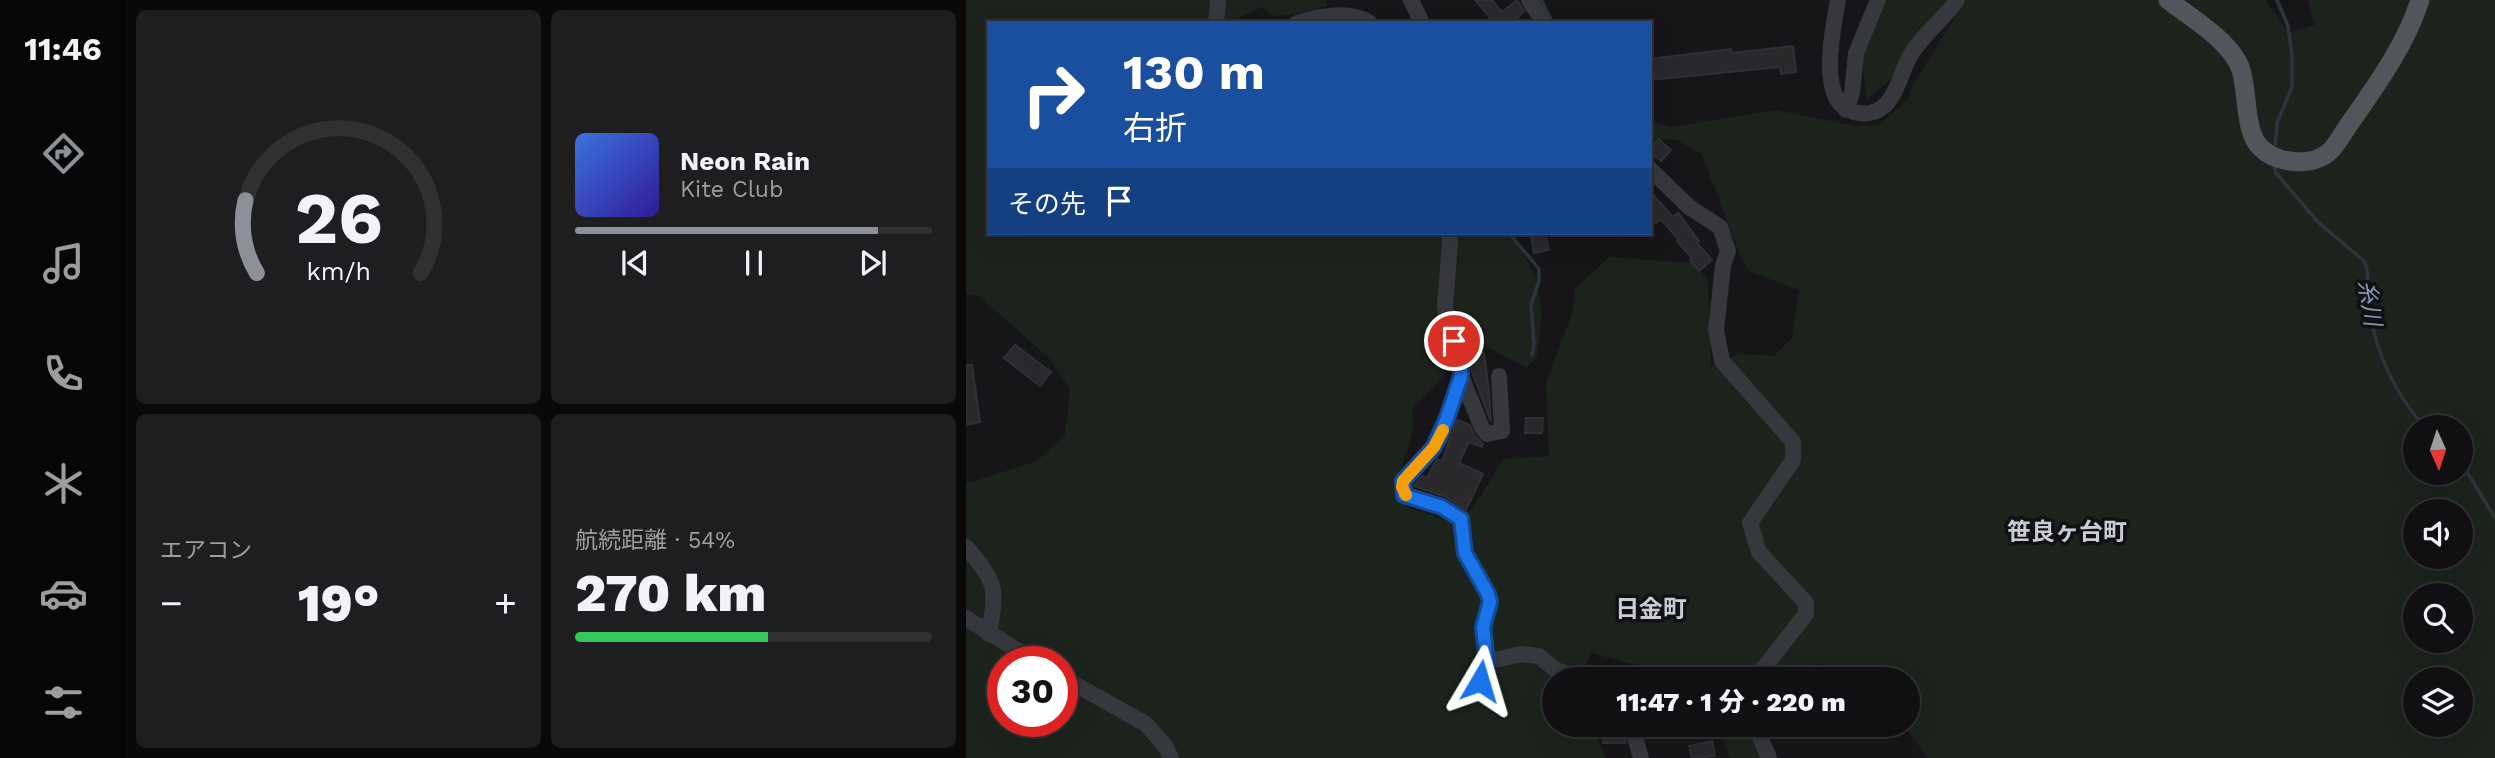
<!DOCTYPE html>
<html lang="ja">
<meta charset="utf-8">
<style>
body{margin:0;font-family:"Work Sans","Noto Sans JP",sans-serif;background:#1e1e20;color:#f1f3f6;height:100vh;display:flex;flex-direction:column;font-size:26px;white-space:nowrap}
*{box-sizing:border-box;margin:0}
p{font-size:23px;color:#9c9d9f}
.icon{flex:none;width:38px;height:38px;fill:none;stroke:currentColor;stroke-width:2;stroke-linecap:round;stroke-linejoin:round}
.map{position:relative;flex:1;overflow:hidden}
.drawer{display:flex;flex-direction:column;gap:10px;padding:10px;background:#09090a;width:840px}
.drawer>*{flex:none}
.hud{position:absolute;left:21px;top:21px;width:665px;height:214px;border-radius:0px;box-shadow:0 7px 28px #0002,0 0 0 2px #303032;background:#1a4fa0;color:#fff;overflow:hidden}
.needle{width:46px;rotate:177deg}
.controls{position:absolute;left:1437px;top:415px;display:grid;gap:14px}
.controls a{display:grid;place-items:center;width:70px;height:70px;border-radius:50%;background:#101012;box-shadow:0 7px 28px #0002,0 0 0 2px #303032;font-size:35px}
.speed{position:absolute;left:21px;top:646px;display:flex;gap:14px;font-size:35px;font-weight:700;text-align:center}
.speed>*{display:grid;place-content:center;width:91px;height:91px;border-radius:50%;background:#101012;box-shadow:0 7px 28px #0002,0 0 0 2px #303032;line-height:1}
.speed .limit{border:10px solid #d22;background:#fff;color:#111}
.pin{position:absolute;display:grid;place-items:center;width:60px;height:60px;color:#fff;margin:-30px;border:4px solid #fff;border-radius:50%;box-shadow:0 2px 7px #0007}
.me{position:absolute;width:77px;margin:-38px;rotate:7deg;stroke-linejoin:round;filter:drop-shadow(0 0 5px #0008)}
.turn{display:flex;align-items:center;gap:24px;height:147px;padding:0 21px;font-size:32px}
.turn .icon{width:91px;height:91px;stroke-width:2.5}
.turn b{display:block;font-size:49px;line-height:60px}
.then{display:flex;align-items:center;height:66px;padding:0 21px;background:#0003;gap:14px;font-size:26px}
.big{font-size:52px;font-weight:800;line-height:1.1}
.drawer .card{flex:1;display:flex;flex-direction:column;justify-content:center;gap:10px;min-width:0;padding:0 24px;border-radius:10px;background:#1e1e20}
.drawer .dial{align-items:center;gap:0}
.dial svg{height:182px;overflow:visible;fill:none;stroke:#303032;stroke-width:7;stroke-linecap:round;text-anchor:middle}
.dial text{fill:#f1f3f6;stroke:none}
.song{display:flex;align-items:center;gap:21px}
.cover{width:84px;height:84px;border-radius:10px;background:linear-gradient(135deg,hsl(220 70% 55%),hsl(250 70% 35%))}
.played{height:7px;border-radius:4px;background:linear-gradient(90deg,#8c9099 85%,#303032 85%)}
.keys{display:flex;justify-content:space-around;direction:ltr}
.heat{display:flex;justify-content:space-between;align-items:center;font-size:38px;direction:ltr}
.charge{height:10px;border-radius:5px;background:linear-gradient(90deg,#34c759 54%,#303032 0)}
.drawer .tiles{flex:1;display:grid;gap:10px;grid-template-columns:repeat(2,1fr)}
.trip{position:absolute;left:576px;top:667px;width:378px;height:70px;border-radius:35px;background:#101012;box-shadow:0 7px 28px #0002,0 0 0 2px #303032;font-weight:800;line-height:70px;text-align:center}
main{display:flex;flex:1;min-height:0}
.dock{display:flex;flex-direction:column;width:126px;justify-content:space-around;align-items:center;background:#060607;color:#9c9d9f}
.dock .icon{width:49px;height:49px}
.dock .current{color:#8c9099}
.dock b{font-size:32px;color:#f1f3f6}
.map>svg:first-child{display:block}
.green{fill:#1c231d;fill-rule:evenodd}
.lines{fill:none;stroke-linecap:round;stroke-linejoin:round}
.stream{stroke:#2c353c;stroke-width:3.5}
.building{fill:#29292c;stroke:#303034;stroke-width:2}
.minor{stroke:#37383d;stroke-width:16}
.major{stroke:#53555c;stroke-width:19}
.route-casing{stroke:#114b97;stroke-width:18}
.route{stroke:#1a73e8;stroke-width:12}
.slow{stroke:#f59e0b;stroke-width:12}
.labels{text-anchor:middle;stroke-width:7;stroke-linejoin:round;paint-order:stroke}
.water-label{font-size:23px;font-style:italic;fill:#7f9bb3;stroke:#111113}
.quarter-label{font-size:24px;font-weight:bold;fill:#c9ccd4;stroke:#111113}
</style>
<main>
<nav class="dock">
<b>11:46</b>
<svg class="icon current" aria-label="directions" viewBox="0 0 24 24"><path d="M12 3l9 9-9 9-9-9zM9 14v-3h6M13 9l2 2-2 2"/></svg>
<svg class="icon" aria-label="music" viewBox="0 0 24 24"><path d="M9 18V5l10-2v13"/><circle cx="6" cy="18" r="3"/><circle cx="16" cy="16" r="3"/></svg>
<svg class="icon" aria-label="phone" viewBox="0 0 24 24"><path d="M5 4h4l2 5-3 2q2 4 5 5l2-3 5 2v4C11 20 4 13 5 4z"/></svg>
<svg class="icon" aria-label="climate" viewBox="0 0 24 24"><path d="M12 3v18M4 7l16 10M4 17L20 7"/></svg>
<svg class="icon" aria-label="car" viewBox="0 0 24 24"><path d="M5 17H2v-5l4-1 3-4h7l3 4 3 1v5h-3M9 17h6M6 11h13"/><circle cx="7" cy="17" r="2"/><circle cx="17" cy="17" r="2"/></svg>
<svg class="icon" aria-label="filters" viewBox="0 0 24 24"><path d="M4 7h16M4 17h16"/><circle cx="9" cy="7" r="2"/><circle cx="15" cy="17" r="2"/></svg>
</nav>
<section class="drawer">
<div class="tiles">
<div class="card dial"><svg viewBox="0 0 100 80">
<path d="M14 69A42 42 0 1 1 86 69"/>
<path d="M14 69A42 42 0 0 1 9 37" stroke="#8c9099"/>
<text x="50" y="56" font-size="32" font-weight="700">26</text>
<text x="50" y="72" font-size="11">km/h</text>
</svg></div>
<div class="card">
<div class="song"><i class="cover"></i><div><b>Neon Rain</b><p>Kite Club</p></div></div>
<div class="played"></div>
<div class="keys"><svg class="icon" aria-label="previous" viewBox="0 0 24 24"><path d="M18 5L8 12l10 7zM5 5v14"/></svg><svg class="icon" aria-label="pause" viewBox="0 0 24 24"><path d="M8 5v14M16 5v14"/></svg><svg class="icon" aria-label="next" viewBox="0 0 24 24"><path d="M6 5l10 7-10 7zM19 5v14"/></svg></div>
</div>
<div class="card"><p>エアコン</p>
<div class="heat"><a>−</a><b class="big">19°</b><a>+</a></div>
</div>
<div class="card"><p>航続距離 · 54%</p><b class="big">270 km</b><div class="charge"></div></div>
</div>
</section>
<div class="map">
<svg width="1529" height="758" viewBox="0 0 1529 758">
<rect width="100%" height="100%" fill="#161618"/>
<!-- green -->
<g class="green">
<path d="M0,0H360L361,6L329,14L308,16L296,7L271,19L272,23H23V233H548L571,281L576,312L571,357L560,368L513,342H499L478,376L446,407L448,427L428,490L443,508L488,522L506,509L538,459L583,456L580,383L606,314L609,289L643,257L726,263L742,281L745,366L773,354L808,356L826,338L833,290L783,271L775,258L736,155L711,140L684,139V120L704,127L810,110L890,126L913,125L942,100L946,86L1000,0H1299L1322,33L1349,25L1342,0H1529V758H962L938,725L942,724V679H855L858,664L789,669L787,679H708V675L625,653L615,679H588V724L600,725L598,731L630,736L640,758H0V482L9,481L71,461L99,436L104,390L84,359L13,296L0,294ZM1449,427H1494V472H1449ZM1449,511H1494V556H1449ZM1449,595H1494V640H1449ZM37,662H96V721H37ZM1449,679H1494V724H1449Z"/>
<path d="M921,0H980L921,83L901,99L895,59Z"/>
<path d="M715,725H780L797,758H764L758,743L747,726Z"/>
</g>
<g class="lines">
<!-- stream -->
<g class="stream">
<path d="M575,0L587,23"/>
<path d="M1309,148L1311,123L1326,87V56L1322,26L1311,0"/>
<path d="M1308,163L1310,173L1352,222L1398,261C1405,276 1400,293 1403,309C1410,352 1429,395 1459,427"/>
<path d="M543,233L573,269V281L565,305L568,344L566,355"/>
<path d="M1494,466L1503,475L1529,518"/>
</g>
</g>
<!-- building -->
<g class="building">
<path d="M509,0H526L536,12L551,0L558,11L546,23H523L526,20Z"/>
<path d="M827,46L830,72L815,74L814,67L684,80V59L765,49L766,53Z"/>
<path d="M692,139L705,150L695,161L684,152V149Z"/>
<path d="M684,191L707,217L712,213L733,241L731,243L746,260L733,271L724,260L726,258L711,241L712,239L695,219L690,223L684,217Z"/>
<path d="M579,234L583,250L568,253L565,237Z"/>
<path d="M49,345L85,372L74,386L38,358Z"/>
<path d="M518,352L523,391L525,422L505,369L504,353Z"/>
<path d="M0,365H6L14,422L0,425Z"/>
<path d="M560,418H577L576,433H559Z"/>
<path d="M491,420L504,425L508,435L517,444L516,447L503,442L493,463L517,474L500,510L480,497L448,486L456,476L461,478L471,459L476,461Z"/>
<path d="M637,728H655L660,743H637Z"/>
<path d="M746,741L749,756L726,758L723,746Z"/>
</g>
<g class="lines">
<!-- minor -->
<g class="minor">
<path d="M445,0L456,23"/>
<path d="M563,0L578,23"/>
<path d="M872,0C867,29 850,103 888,112C900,115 909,114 918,106C931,94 935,73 943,58C955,35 977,21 991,0"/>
<path d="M250,23L252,0"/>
<path d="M331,23C352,16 384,10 404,23"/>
<path d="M880,110L886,93L890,53L912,0"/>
<path d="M684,169L723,207L754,227L762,251L757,266L750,330L756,361L827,442V460L784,523L793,552L840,603V614L797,669L785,679"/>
<path d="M483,233L484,243L479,306L482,326L494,355L495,376L474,439L437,481L438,494L476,507L495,519L499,553L522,594L524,602L517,627L521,662"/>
<path d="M495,376L516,428L521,434L536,431L533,376"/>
<path d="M0,547C31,584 31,586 23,634"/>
<path d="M0,618L70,662"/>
<path d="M96,677L180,724L200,747L205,758"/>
<path d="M514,681L521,662L555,654L573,656L590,670L617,679"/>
<path d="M665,724L675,758"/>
<path d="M791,724V730L803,758"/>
</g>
<!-- major -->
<path class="major" d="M1202,0C1224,17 1266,42 1275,70C1282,91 1278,131 1294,147C1310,164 1346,167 1363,152C1371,145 1376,134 1382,126C1409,87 1440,45 1454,0"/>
</g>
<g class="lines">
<defs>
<path id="route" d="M488,341L494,355L495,376L481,418L468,447L437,481L438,495L476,507L495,519L499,553L522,594L524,602L517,627L521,662L514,681"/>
</defs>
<!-- route casing -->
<use href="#route" class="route-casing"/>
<!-- route -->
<use href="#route" class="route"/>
<!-- slow -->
<path class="slow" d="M440,495L436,487L437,481L468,447L477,430"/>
</g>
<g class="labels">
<!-- water labels -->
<g class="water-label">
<text transform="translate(1404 303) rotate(81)" y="8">糸川</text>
</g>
<!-- quarter labels -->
<g class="quarter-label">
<text x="1101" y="540">笹良ヶ台町</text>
<text x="685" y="617">日金町</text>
</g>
</g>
</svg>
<div class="controls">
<a><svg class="needle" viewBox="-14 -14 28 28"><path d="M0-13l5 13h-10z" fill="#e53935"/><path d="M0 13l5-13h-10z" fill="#9c9d9f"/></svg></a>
<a><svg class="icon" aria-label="sound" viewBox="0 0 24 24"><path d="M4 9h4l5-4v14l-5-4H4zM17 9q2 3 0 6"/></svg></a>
<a><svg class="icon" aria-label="search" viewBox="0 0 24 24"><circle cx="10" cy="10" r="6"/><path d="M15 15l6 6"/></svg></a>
<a><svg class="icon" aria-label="layers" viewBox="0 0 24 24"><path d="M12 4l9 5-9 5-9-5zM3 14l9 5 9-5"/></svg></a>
</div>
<div class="speed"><div class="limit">30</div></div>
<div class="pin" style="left:488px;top:341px;background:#d93025"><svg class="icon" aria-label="arrive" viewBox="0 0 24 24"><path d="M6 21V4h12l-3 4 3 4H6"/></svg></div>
<svg class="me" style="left:514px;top:681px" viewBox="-20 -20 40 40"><path d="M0-17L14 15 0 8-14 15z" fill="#1a73e8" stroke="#fff" stroke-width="4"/></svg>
<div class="trip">11:47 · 1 分 · 220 m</div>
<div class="hud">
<div class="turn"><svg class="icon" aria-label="right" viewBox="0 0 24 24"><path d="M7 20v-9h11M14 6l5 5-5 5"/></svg><div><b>130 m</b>右折</div></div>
<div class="then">その先<svg class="icon" aria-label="arrive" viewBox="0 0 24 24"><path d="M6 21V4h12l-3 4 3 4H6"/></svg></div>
</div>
</div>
</main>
